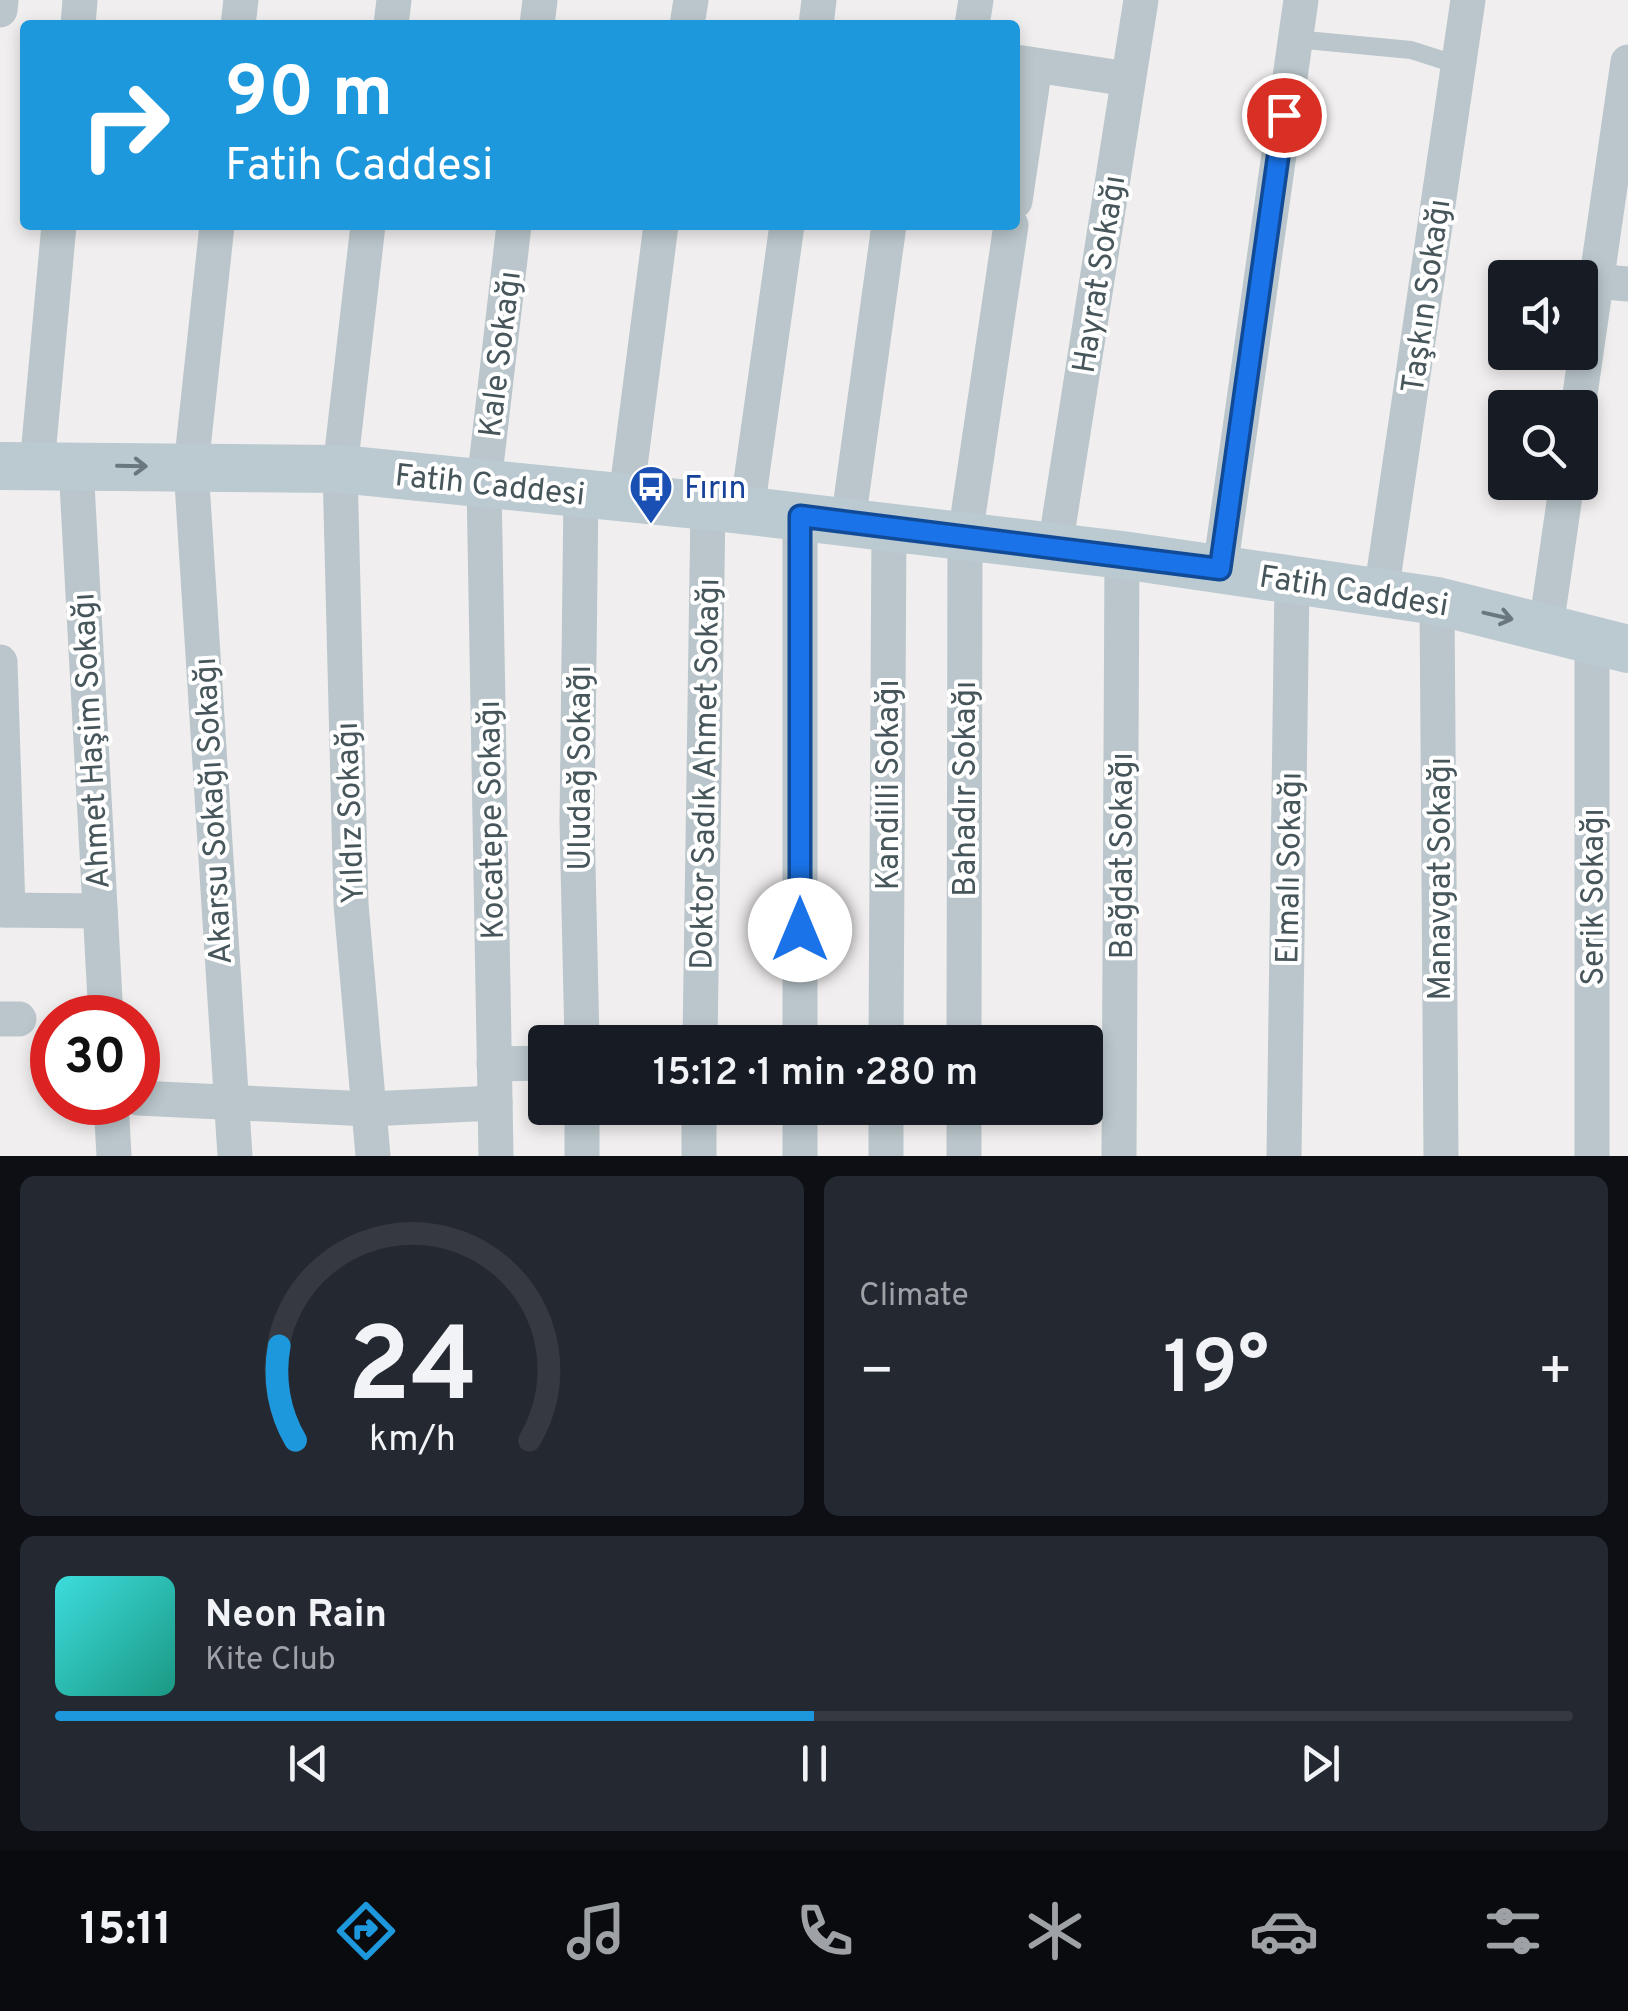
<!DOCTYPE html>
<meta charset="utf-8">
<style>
body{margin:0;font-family:Overpass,sans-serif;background:#242831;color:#f1f3f6;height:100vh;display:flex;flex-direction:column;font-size:38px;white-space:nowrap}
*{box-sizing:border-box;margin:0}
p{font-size:32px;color:#9ea1a6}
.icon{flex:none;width:55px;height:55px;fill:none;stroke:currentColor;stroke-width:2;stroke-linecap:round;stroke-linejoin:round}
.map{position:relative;height:1156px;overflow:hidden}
.drawer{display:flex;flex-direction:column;gap:20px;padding:20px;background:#0d0f14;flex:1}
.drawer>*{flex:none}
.hud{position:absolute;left:20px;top:20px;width:1000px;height:210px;border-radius:10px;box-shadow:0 5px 15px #0003;background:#1e98dc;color:#fff;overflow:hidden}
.controls{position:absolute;left:1488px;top:260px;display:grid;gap:20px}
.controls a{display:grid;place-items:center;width:110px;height:110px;border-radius:10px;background:#171b24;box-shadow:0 5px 15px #0003;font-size:50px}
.speed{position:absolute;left:30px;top:995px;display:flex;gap:20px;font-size:50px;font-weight:700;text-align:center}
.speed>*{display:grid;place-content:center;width:130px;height:130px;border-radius:50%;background:#171b24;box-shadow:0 5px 15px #0003;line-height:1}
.speed .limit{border:15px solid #d22;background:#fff;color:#111}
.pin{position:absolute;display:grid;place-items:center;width:85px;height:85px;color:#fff;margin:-42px;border:5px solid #fff;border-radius:50%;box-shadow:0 2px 10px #0007}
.me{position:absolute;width:110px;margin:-55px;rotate:0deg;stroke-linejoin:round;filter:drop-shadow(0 0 8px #0008)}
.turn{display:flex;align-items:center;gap:35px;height:210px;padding:0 40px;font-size:45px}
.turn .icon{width:130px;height:130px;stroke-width:2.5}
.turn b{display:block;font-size:70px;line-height:85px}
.big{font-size:75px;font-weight:600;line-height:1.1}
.drawer .widget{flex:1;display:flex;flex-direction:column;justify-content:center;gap:15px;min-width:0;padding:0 35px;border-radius:15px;background:#242831}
.drawer .dial{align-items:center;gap:0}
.dial svg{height:260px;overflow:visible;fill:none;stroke:#363941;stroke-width:7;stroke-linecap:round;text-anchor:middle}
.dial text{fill:#f1f3f6;stroke:none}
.song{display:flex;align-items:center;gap:30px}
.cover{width:120px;height:120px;border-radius:15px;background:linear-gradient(135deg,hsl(180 70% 55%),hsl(170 70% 35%))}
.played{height:10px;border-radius:5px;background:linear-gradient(90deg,#1e98dc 50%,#363941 50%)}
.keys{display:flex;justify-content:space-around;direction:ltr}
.heat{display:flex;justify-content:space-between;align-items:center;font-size:55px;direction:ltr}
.drawer .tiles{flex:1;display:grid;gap:20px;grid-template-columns:1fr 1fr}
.widget:last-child{grid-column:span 2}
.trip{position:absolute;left:528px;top:1025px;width:575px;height:100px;border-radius:10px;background:#171b24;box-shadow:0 5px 15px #0003;font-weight:600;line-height:100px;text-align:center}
.dock{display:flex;height:160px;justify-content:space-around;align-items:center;background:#090b0e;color:#9ea1a6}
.dock .icon{width:70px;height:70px}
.dock .on{color:#1e98dc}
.dock b{font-size:45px;color:#f1f3f6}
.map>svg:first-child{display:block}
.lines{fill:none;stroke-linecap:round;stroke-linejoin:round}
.service{stroke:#bac6cb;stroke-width:18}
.minor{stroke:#bac6cb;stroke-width:35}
.secondary{stroke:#bbc9d0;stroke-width:48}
.oneway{stroke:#6a787e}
.route-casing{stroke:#114b97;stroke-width:25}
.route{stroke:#1a73e8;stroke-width:18}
.labels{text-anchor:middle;stroke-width:8;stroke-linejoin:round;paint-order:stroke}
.street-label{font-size:32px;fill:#47565b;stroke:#fff}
.transit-label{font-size:32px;fill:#164399;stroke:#fff;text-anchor:start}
</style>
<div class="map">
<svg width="1628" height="1156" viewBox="0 0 1628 1156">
<rect width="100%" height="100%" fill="#f1eeef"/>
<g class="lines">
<!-- service -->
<path class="service" d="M1295,39L1411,50L1458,65"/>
<!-- minor -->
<g class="minor">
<path d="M0,10L1,0"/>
<path d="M78,25L80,0"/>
<path d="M238,25L241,0"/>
<path d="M391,25L394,0"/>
<path d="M537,25L540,0"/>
<path d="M687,25L691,0"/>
<path d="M816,25L819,0"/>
<path d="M972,25L976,0"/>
<path d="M1016,62L1128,79"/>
<path d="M1015,201L1035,66"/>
<path d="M217,225L191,467L235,1156"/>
<path d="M368,225L340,469L351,904L373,1156"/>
<path d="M1596,281L1628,284"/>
<path d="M1578,408L1628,62"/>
<path d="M76,465L106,1018"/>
<path d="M37,466L59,225"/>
<path d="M581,493L577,821L582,1042"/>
<path d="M626,497L661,225"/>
<path d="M747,510L787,225"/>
<path d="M800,517V1042"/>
<path d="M848,522L889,225"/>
<path d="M1055,547L1141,0"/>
<path d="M1220,569L1301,0"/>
<path d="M1381,593L1468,0"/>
<path d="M1437,601L1441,1156"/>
<path d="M1546,627L1567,482"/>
<path d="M0,662L8,910"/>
<path d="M0,910L100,911"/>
<path d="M0,1019H19"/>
<path d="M700,1042L708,506"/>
<path d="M886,1042L889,527"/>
<path d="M964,1042L965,536L1011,225"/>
<path d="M494,1064L545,1063"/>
<path d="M138,1098L369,1109L495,1103"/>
<path d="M111,1102L114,1156"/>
<path d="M800,1108V1156"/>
<path d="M496,1156L484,483L514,225"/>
<path d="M582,1156V1108"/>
<path d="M699,1156V1108"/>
<path d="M886,1156V1108"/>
<path d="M964,1156V1108"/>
<path d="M1119,1156L1122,555"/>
<path d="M1284,1156L1292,580"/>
<path d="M1592,1156V638"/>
</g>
<!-- secondary -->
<path class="secondary" d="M0,466L340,469L708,506L1122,555L1437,601L1628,649"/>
</g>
<!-- one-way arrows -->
<defs><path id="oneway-shaft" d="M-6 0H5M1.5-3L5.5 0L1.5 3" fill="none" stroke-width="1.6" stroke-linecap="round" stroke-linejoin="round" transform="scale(2.5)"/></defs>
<g class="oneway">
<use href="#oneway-shaft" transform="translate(132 466) rotate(1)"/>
<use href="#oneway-shaft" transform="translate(1498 616) rotate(13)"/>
</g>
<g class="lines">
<defs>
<path id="route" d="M800,930V516L1220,569L1284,115"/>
</defs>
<!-- route casing -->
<use href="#route" class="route-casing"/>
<!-- route -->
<use href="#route" class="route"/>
</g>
<!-- icons -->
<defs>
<symbol id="bus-pin" viewBox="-11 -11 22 30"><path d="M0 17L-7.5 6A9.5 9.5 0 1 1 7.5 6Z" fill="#1a4fb4" stroke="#fff"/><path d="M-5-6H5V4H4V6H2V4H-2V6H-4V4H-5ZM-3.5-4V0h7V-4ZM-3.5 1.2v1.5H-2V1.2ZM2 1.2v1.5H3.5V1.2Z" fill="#fff"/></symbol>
</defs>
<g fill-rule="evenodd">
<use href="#bus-pin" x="626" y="462" width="50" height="68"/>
</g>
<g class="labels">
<!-- street labels -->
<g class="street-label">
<text transform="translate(1098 274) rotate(-81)" y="11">Hayrat Sokağı</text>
<text transform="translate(1425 296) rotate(-82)" y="11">Taşkın Sokağı</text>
<text transform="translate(499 354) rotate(-83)" y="11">Kale Sokağı</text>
<text transform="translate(490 484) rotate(6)" y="11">Fatih Caddesi</text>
<text transform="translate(1354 590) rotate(9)" y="11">Fatih Caddesi</text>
<text transform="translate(90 741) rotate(-93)" y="11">Ahmet Haşim Sokağı</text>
<text transform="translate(579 768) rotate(-90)" y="11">Uludağ Sokağı</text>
<text transform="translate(704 774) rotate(-89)" y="11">Doktor Sadık Ahmet Sokağı</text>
<text transform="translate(887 785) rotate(-90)" y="11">Kandilli Sokağı</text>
<text transform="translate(964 789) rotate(-90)" y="11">Bahadır Sokağı</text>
<text transform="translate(212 811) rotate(-93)" y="11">Akarsu Sokağı Sokağı</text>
<text transform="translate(349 813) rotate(-92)" y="11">Yıldız Sokağı</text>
<text transform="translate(490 820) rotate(-91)" y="11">Kocatepe Sokağı</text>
<text transform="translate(1121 856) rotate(-90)" y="11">Bağdat Sokağı</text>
<text transform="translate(1288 868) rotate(-89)" y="11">Elmalı Sokağı</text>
<text transform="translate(1439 879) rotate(-90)" y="11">Manavgat Sokağı</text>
<text transform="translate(1592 897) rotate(-90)" y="11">Serik Sokağı</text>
</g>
<!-- transit labels -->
<g class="transit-label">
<text x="684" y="498">Fırın</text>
</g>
</g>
</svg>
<div class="controls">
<a><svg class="icon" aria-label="sound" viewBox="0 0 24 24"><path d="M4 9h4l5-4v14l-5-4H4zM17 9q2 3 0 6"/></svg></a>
<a><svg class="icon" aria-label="search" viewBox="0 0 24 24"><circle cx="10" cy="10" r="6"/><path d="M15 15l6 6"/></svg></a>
</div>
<div class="speed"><div class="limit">30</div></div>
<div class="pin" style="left:1284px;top:115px;background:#d93025"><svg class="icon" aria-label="arrive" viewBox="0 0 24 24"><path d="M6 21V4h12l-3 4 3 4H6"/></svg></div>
<svg class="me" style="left:800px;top:930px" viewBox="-20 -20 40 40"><circle r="19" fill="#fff"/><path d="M0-13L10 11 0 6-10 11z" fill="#1a73e8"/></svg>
<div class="trip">15:12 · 1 min · 280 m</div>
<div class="hud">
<div class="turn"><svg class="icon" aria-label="right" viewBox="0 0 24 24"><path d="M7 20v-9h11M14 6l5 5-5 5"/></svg><div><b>90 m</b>Fatih Caddesi</div></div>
</div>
</div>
<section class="drawer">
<div class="tiles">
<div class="widget dial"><svg viewBox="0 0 100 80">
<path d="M14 69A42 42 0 1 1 86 69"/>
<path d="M14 69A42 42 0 0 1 9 40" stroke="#1e98dc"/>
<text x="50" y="56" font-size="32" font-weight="700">24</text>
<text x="50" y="72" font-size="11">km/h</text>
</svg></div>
<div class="widget"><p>Climate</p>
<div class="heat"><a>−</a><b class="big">19°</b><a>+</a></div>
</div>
<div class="widget">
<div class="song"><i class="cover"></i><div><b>Neon Rain</b><p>Kite Club</p></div></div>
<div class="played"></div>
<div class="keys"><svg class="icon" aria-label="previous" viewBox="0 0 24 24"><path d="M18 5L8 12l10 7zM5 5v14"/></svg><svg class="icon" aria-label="pause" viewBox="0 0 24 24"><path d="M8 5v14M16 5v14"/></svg><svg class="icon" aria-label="next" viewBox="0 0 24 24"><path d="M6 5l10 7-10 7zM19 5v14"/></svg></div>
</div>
</div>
</section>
<nav class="dock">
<b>15:11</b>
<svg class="icon on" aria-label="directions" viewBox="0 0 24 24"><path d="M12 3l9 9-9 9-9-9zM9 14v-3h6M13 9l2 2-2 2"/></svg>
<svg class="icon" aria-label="music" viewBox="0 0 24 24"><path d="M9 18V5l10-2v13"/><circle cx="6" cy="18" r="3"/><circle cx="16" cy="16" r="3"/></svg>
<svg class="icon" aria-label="phone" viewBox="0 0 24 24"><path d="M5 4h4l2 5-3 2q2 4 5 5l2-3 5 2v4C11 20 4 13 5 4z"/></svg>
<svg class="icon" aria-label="climate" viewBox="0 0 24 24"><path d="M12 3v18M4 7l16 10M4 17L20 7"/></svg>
<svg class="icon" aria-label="car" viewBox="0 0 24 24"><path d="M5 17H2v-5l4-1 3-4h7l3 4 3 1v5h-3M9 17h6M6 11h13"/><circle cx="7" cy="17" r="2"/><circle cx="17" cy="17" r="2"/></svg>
<svg class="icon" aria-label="filters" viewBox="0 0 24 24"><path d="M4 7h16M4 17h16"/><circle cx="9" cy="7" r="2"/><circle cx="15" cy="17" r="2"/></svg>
</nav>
